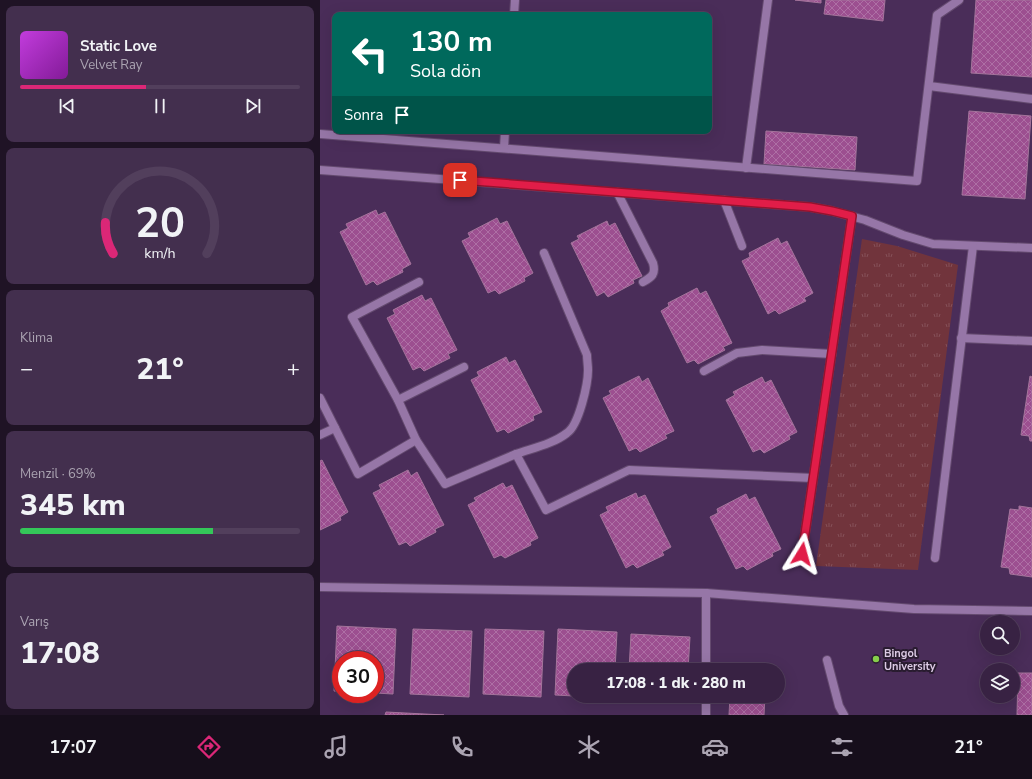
<!DOCTYPE html>
<html lang="tr">
<meta charset="utf-8">
<style>
body{margin:0;font-family:"Nunito Sans",sans-serif;background:#432f4e;color:#f1f3f6;height:100vh;display:flex;flex-direction:column;font-size:15px;white-space:nowrap}
*{box-sizing:border-box;margin:0}
p{font-size:13px;color:#aba4b2}
.icon{flex:none;width:22px;height:22px;fill:none;stroke:currentColor;stroke-width:2;stroke-linecap:round;stroke-linejoin:round}
.map{position:relative;flex:1;overflow:hidden}
.panel{display:flex;flex-direction:column;gap:6px;padding:6px;background:#1f1325;width:320px}
.panel>*{flex:none}
.banner{position:absolute;left:12px;top:12px;width:380px;height:122px;border-radius:8px;box-shadow:0 4px 16px #0002,0 0 0 1px #523f5c;background:#00695c;color:#fff;overflow:hidden}
.fabs{position:absolute;left:660px;top:615px;display:grid;gap:8px}
.fabs a{display:grid;place-items:center;width:40px;height:40px;border-radius:50%;background:#382243;box-shadow:0 4px 16px #0002,0 0 0 1px #523f5c;font-size:20px}
.speed{position:absolute;left:12px;top:651px;display:flex;gap:8px;font-size:20px;font-weight:700;text-align:center}
.speed>*{display:grid;place-content:center;width:52px;height:52px;border-radius:50%;background:#382243;box-shadow:0 4px 16px #0002,0 0 0 1px #523f5c;line-height:1}
.speed .limit{border:6px solid #d22;background:#fff;color:#111}
.pin{position:absolute;display:grid;place-items:center;width:34px;height:34px;color:#fff;margin:-17px;border-radius:8px;box-shadow:0 2px 6px #0006}
.me{position:absolute;width:44px;margin:-22px;rotate:8deg;stroke-linejoin:round;filter:drop-shadow(0 0 3px #0008)}
.turn{display:flex;align-items:center;gap:14px;height:84px;padding:0 12px;font-size:18px}
.turn .icon{width:52px;height:52px;stroke-width:2.5}
.turn b{display:block;font-size:28px;line-height:34px}
.then{display:flex;align-items:center;height:38px;padding:0 12px;background:#0003;gap:8px;font-size:15px}
.big{font-size:30px;font-weight:800;line-height:1.1}
.panel .card{flex:1;display:flex;flex-direction:column;justify-content:center;gap:6px;min-width:0;padding:0 14px;border-radius:8px;background:#432f4e}
.panel .dial{align-items:center;gap:0}
.dial svg{height:104px;overflow:visible;fill:none;stroke:#523f5c;stroke-width:7;stroke-linecap:round;text-anchor:middle}
.dial text{fill:#f1f3f6;stroke:none}
.song{display:flex;align-items:center;gap:12px}
.cover{width:48px;height:48px;border-radius:6px;background:linear-gradient(135deg,hsl(290 70% 55%),hsl(290 70% 35%))}
.played{height:4px;border-radius:2px;background:linear-gradient(90deg,#db2777 45%,#523f5c 45%)}
.keys{display:flex;justify-content:space-around;direction:ltr}
.heat{display:flex;justify-content:space-between;align-items:center;font-size:22px;direction:ltr}
.charge{height:6px;border-radius:3px;background:linear-gradient(90deg,#34c759 69%,#523f5c 0)}
.trip{position:absolute;left:247px;top:663px;width:218px;height:40px;border-radius:20px;background:#382243;box-shadow:0 4px 16px #0002,0 0 0 1px #523f5c;font-weight:800;line-height:40px;text-align:center}
.menu{display:flex;height:64px;justify-content:space-around;align-items:center;background:#160e1b;color:#aba4b2}
.menu .icon{width:28px;height:28px}
.menu .active{color:#db2777}
.menu b{font-size:18px;color:#f1f3f6}
main{display:flex;flex:1;min-height:0}
.map>svg:first-child{display:block}
.park{fill:url(#park-tufts)}
.building{fill:url(#building-cross-hatch);stroke:#a4749b}
.lines{fill:none;stroke-linecap:round;stroke-linejoin:round}
.lane-casing{stroke:#644a6f;stroke-width:10}
.street-casing{stroke:#644a6f;stroke-width:10}
.lane{stroke:#9676a7;stroke-width:8}
.street{stroke:#9676a7;stroke-width:8}
.route-casing{stroke:#92132f;stroke-width:10}
.route{stroke:#e11d48;stroke-width:7}
.poi-dot{fill:#86cf4b;stroke:#291c30;stroke-width:1.5}
.labels{text-anchor:middle;stroke-width:4;stroke-linejoin:round;paint-order:stroke}
.poi-label{font-size:11px;font-weight:bold;fill:#dccbe5;stroke:#291c30;text-anchor:start}
</style>
<main>
<section class="panel">
<div class="card">
<div class="song"><i class="cover"></i><div><b>Static Love</b><p>Velvet Ray</p></div></div>
<div class="played"></div>
<div class="keys"><svg class="icon" aria-label="previous" viewBox="0 0 24 24"><path d="M18 5L8 12l10 7zM5 5v14"/></svg><svg class="icon" aria-label="pause" viewBox="0 0 24 24"><path d="M8 5v14M16 5v14"/></svg><svg class="icon" aria-label="next" viewBox="0 0 24 24"><path d="M6 5l10 7-10 7zM19 5v14"/></svg></div>
</div>
<div class="card dial"><svg viewBox="0 0 100 80">
<path d="M14 69A42 42 0 1 1 86 69"/>
<path d="M14 69A42 42 0 0 1 8 45" stroke="#db2777"/>
<text x="50" y="56" font-size="32" font-weight="700">20</text>
<text x="50" y="72" font-size="11">km/h</text>
</svg></div>
<div class="card"><p>Klima</p>
<div class="heat"><a>−</a><b class="big">21°</b><a>+</a></div>
</div>
<div class="card"><p>Menzil · 69%</p><b class="big">345 km</b><div class="charge"></div></div>
<div class="card"><p>Varış</p><b class="big">17:08</b></div>
</section>
<div class="map">
<svg width="712" height="715" viewBox="0 0 712 715">
<defs>
<pattern id="park-tufts" width="24" height="20" patternUnits="userSpaceOnUse"><rect width="24" height="20" fill="#71343c"/><path d="M3 7l-1-3M5 7V3M7 7l1-3M15 17l-1-3M17 17v-4M19 17l1-3" fill="none" stroke="#855058"/></pattern>
<pattern id="building-cross-hatch" width="8" height="8" patternUnits="userSpaceOnUse"><rect width="8" height="8" fill="#9c4f90"/><path d="M0 0l8 8M0 8l8-8" fill="none" stroke="#ae6fa5"/></pattern>
</defs>
<rect width="100%" height="100%" fill="#4a2d59"/>
<!-- park -->
<path class="park" d="M542,239L577,246L638,265L598,570L496,566Z"/>
<!-- building -->
<g class="building">
<path d="M475,0H501V3Z"/>
<path d="M506,0H565L563,21L504,14Z"/>
<path d="M656,0H712V77L651,73Z"/>
<path d="M649,111L711,116L705,199L642,195Z"/>
<path d="M446,131L537,137L535,170L444,164Z"/>
<path d="M56,210L58,215L65,212L91,264L82,269L83,272L57,285L53,281L46,285L20,232L28,228L26,224Z"/>
<path d="M177,218L180,224L187,221L213,273L204,278L205,281L179,294L175,290L168,293L142,241L150,237L148,233Z"/>
<path d="M287,221L289,226L295,223L322,276L313,280L314,283L288,297L284,292L277,296L251,243L259,239L257,236Z"/>
<path d="M458,238L461,244L467,241L493,293L484,298L486,301L459,314L455,310L448,314L422,261L430,257L429,253Z"/>
<path d="M377,288L380,294L386,291L412,343L403,347L405,350L378,364L374,360L367,363L341,311L349,306L348,303Z"/>
<path d="M102,295L105,301L111,298L137,350L128,354L130,358L104,371L100,367L93,370L67,318L75,314L73,310Z"/>
<path d="M186,357L189,363L195,360L222,412L213,416L214,420L188,433L184,429L177,432L151,380L159,376L157,372Z"/>
<path d="M319,376L322,382L328,378L354,431L345,435L347,438L320,452L316,448L309,451L283,398L291,394L289,391Z"/>
<path d="M710,376L712,377V441H710L709,436L701,435Z"/>
<path d="M442,377L445,383L451,380L477,432L469,436L470,439L444,453L440,449L433,452L406,400L415,395L413,392Z"/>
<path d="M2,460L28,512L20,517L21,520L0,530V461Z"/>
<path d="M88,470L91,476L97,472L124,525L115,529L116,532L90,546L86,542L79,545L53,493L61,489L59,485Z"/>
<path d="M183,483L186,488L192,485L218,538L210,542L211,545L185,558L181,555L174,558L148,505L156,501L154,498Z"/>
<path d="M316,493L318,498L325,495L351,547L342,552L344,555L317,568L313,564L306,568L280,515L288,511L286,507Z"/>
<path d="M426,494L429,500L435,497L461,549L452,553L453,556L427,570L423,566L416,569L390,517L398,513L397,509Z"/>
<path d="M699,506L712,508V577L690,574L689,568L681,567L690,509L699,510Z"/>
<path d="M17,626L76,629L73,694L55,693V660H21V692L14,691Z"/>
<path d="M93,629L152,631L149,697L90,694Z"/>
<path d="M165,629L224,631L221,697L163,694Z"/>
<path d="M238,629L297,632L295,670H254V696L235,695Z"/>
<path d="M311,634L370,637L368,670H309Z"/>
<path d="M698,673H712V715H697Z"/>
<path d="M262,696H294V697Z"/>
<path d="M308,696H367V702L308,700Z"/>
<path d="M410,696H445L444,715H409Z"/>
<path d="M66,712L124,715H65Z"/>
</g>
<g class="lines">
<defs>
<g id="lane">
<path d="M194,15L195,0"/>
<path d="M609,86L712,99"/>
<path d="M0,134L597,181L617,15L639,0"/>
<path d="M184,148L185,131"/>
<path d="M426,168L448,0"/>
<path d="M297,192L333,263C336,274 332,277 323,282"/>
<path d="M404,200L422,246"/>
<path d="M641,338L712,341"/>
<path d="M384,371L417,353L442,350L512,354"/>
<path d="M78,400L144,367"/>
<path d="M0,435L15,428"/>
<path d="M96,440L78,400L32,317L99,282"/>
</g>
<g id="street">
<path d="M0,170L490,207L512,211L545,220L583,235L613,244L712,248"/>
<path d="M0,398L38,474L96,440L125,484L196,454L226,510L309,470L493,478"/>
<path d="M196,454C213,448 233,444 247,433C259,425 268,384 268,370C268,365 267,360 267,355L224,253"/>
<path d="M482,554L532,216"/>
<path d="M615,558L653,246"/>
<path d="M0,587L386,593L594,609L712,611"/>
<path d="M386,593V670"/>
<path d="M507,660L519,706L524,715"/>
<path d="M386,715V696"/>
</g>
</defs>
<!-- lane casing -->
<use href="#lane" class="lane-casing"/>
<!-- street casing -->
<use href="#street" class="street-casing"/>
<!-- lane -->
<use href="#lane" class="lane"/>
<!-- street -->
<use href="#street" class="street"/>
</g>
<g class="lines">
<defs>
<path id="route" d="M140,180L490,207L512,211L532,216L482,554"/>
</defs>
<!-- route casing -->
<use href="#route" class="route-casing"/>
<!-- route -->
<use href="#route" class="route"/>
</g>
<!-- markers -->
<circle class="poi-dot" cx="556" cy="659" r="4"/>
<g class="labels">
<!-- poi labels -->
<g class="poi-label">
<text x="564" y="657">Bingol<tspan x="564" dy="13">University</tspan></text>
</g>
</g>
</svg>
<div class="fabs">
<a><svg class="icon" aria-label="search" viewBox="0 0 24 24"><circle cx="10" cy="10" r="6"/><path d="M15 15l6 6"/></svg></a>
<a><svg class="icon" aria-label="layers" viewBox="0 0 24 24"><path d="M12 4l9 5-9 5-9-5zM3 14l9 5 9-5"/></svg></a>
</div>
<div class="speed"><div class="limit">30</div></div>
<div class="pin" style="left:140px;top:180px;background:#d93025"><svg class="icon" aria-label="arrive" viewBox="0 0 24 24"><path d="M6 21V4h12l-3 4 3 4H6"/></svg></div>
<svg class="me" style="left:482px;top:554px" viewBox="-20 -20 40 40"><path d="M0-17L14 15 0 8-14 15z" fill="#e11d48" stroke="#fff" stroke-width="4"/></svg>
<div class="trip">17:08 · 1 dk · 280 m</div>
<div class="banner">
<div class="turn"><svg class="icon" aria-label="left" viewBox="0 0 24 24"><path d="M17 20v-9H6M10 6l-5 5 5 5"/></svg><div><b>130 m</b>Sola dön</div></div>
<div class="then">Sonra<svg class="icon" aria-label="arrive" viewBox="0 0 24 24"><path d="M6 21V4h12l-3 4 3 4H6"/></svg></div>
</div>
</div>
</main>
<nav class="menu">
<b>17:07</b>
<svg class="icon active" aria-label="directions" viewBox="0 0 24 24"><path d="M12 3l9 9-9 9-9-9zM9 14v-3h6M13 9l2 2-2 2"/></svg>
<svg class="icon" aria-label="music" viewBox="0 0 24 24"><path d="M9 18V5l10-2v13"/><circle cx="6" cy="18" r="3"/><circle cx="16" cy="16" r="3"/></svg>
<svg class="icon" aria-label="phone" viewBox="0 0 24 24"><path d="M5 4h4l2 5-3 2q2 4 5 5l2-3 5 2v4C11 20 4 13 5 4z"/></svg>
<svg class="icon" aria-label="climate" viewBox="0 0 24 24"><path d="M12 3v18M4 7l16 10M4 17L20 7"/></svg>
<svg class="icon" aria-label="car" viewBox="0 0 24 24"><path d="M5 17H2v-5l4-1 3-4h7l3 4 3 1v5h-3M9 17h6M6 11h13"/><circle cx="7" cy="17" r="2"/><circle cx="17" cy="17" r="2"/></svg>
<svg class="icon" aria-label="filters" viewBox="0 0 24 24"><path d="M4 7h16M4 17h16"/><circle cx="9" cy="7" r="2"/><circle cx="15" cy="17" r="2"/></svg>
<b>21°</b>
</nav>
